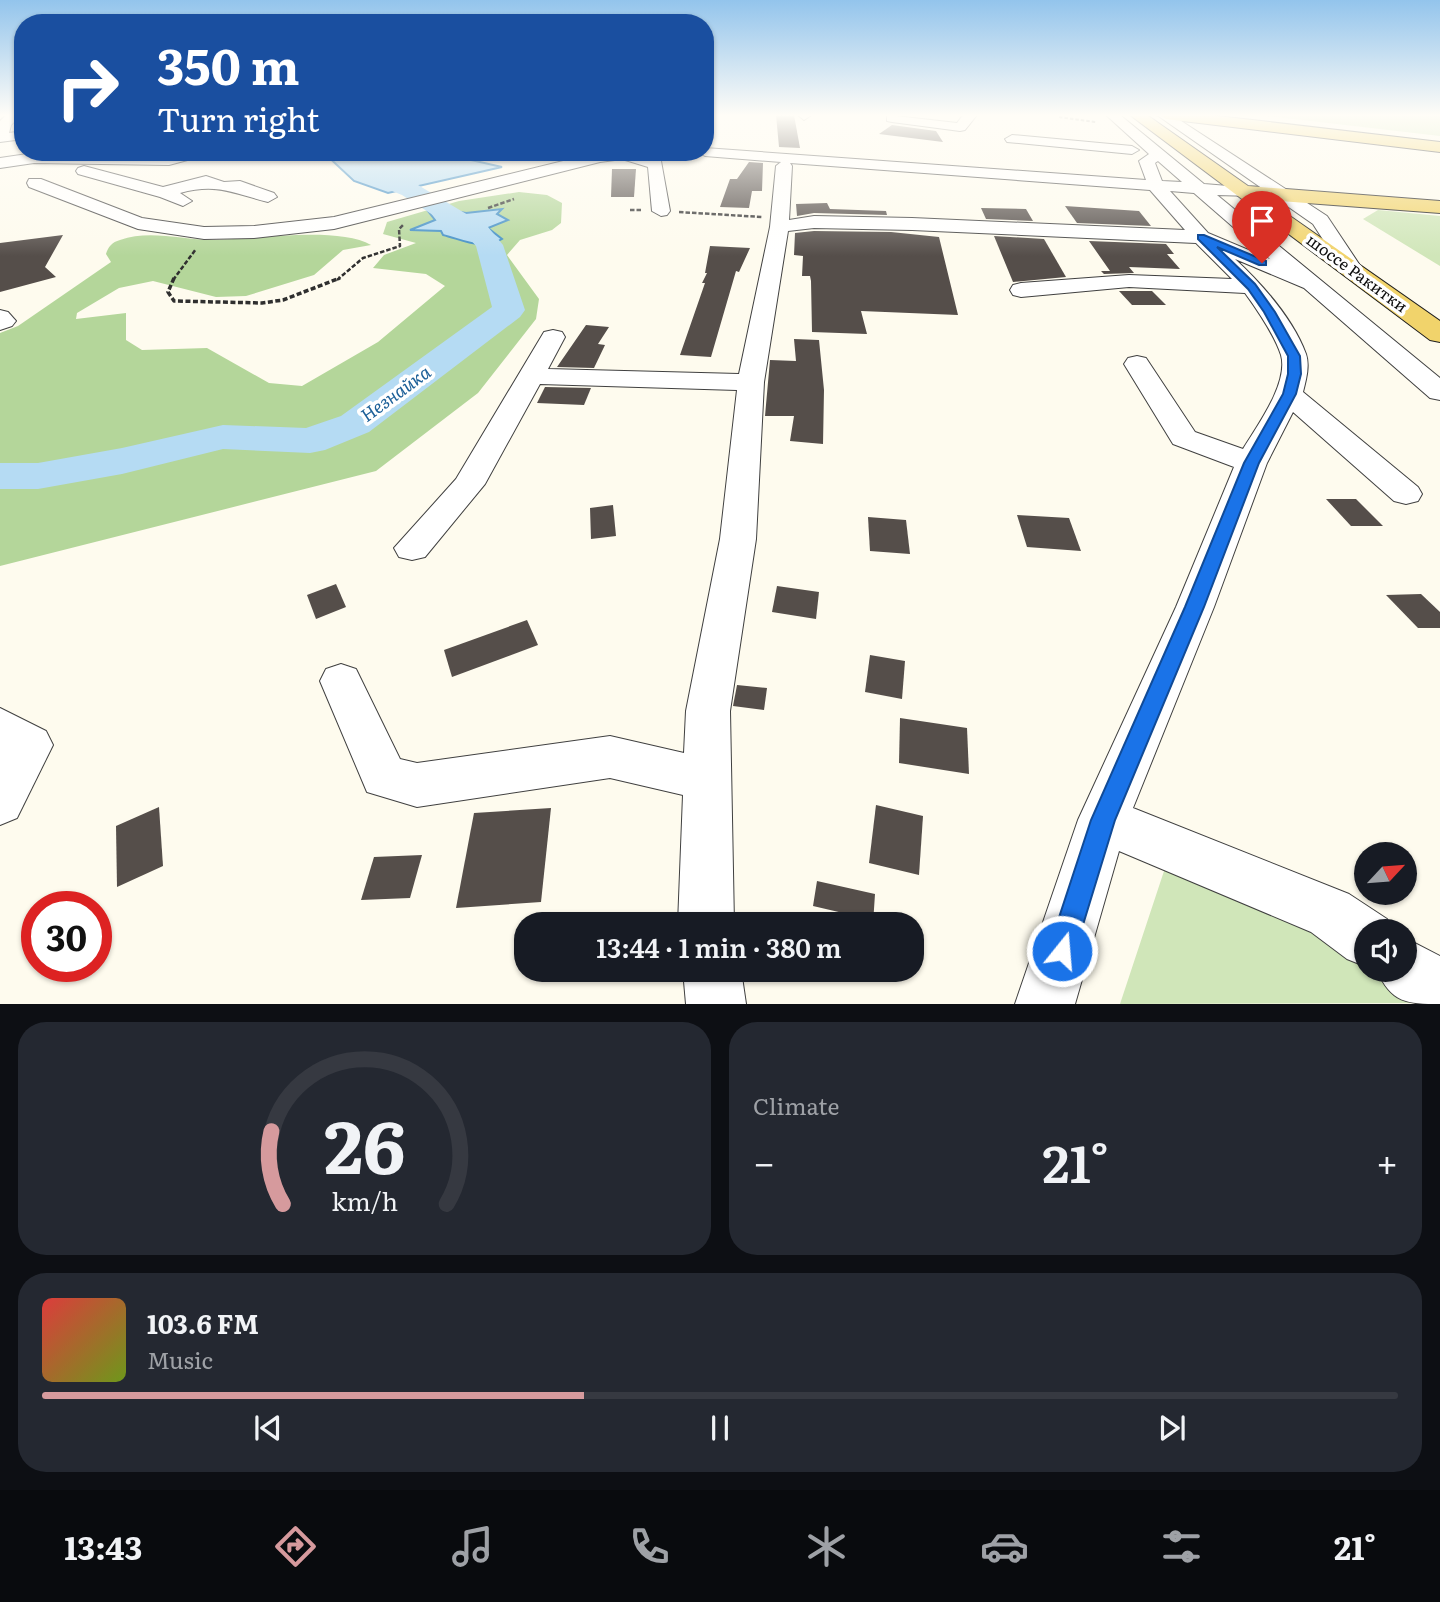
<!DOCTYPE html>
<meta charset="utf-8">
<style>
body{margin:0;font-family:Literata,serif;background:#242831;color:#f1f3f6;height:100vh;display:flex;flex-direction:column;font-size:26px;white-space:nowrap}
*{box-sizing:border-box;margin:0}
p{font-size:23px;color:#9ea1a6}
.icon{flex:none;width:38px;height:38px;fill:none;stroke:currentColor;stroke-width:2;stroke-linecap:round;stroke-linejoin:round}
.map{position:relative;height:1004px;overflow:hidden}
.details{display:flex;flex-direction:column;gap:18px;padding:18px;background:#0d0f14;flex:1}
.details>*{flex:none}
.hud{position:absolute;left:14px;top:14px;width:700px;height:147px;border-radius:28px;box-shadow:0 2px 5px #0004;background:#1a4fa0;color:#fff;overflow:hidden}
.needle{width:46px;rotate:64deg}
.fabs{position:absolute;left:1354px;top:842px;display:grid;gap:14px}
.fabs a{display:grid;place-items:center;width:63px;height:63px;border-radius:50%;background:#171b24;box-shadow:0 2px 5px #0004;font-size:35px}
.speed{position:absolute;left:21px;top:891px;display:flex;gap:14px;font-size:35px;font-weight:700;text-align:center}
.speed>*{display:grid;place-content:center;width:91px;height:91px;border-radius:50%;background:#171b24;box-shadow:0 2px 5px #0004;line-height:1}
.speed .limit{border:10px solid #d22;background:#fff;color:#111}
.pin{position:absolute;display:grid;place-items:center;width:60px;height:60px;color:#fff;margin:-72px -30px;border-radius:50% 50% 50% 0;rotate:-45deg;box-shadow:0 0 7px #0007}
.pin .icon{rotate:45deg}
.me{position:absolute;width:77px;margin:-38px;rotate:17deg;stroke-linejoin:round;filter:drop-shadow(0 0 5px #0008)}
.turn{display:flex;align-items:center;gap:24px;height:147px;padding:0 28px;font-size:32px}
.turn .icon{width:91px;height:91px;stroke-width:2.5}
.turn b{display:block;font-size:49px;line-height:60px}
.big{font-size:52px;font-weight:600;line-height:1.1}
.details .tile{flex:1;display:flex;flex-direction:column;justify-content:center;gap:10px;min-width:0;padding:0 24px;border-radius:28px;background:#242831}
.details .dial{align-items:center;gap:0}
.dial svg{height:182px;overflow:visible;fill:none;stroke:#363941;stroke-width:7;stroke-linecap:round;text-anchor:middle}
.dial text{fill:#f1f3f6;stroke:none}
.song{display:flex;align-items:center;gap:21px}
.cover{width:84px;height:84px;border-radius:10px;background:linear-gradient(135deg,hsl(0 70% 55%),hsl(80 70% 35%))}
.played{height:7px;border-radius:4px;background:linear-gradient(90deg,#d69a9d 40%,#363941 40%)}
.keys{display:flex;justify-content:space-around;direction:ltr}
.heat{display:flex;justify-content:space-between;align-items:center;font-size:38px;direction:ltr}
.details .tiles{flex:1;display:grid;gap:18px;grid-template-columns:1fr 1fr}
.tile:last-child{grid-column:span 2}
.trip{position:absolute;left:514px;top:912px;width:410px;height:70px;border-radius:28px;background:#171b24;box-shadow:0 2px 5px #0004;font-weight:600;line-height:70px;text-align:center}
.tab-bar{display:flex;height:112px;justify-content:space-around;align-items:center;background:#090b0e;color:#9ea1a6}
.tab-bar .icon{width:49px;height:49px}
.tab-bar .selected{color:#d69a9d}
.tab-bar b{font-size:32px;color:#f1f3f6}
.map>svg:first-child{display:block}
.green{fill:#d0e6b9}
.forest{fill:#b4d69a}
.water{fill:#b5dbf3;stroke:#408ec6;stroke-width:2}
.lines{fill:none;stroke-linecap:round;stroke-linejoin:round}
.river{fill:#b5dbf3;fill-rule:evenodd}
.building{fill:#554e4a}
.minor-casing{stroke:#404040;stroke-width:2}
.major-casing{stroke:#1e1e1e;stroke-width:2}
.path-far2{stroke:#2f2f2f;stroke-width:2;stroke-dasharray:3.5 2;stroke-linecap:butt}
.path-far1{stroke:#2f2f2f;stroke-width:2.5;stroke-dasharray:4.5 2;stroke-linecap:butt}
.path{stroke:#2f2f2f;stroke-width:3.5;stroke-dasharray:5 2.5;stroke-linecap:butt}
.minor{fill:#fff;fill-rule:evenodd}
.major{fill:#f1d36b;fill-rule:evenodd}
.route{fill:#1a73e8;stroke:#114b97;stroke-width:2}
.labels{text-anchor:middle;stroke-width:7;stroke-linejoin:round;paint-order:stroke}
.far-street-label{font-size:16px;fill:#0d0d0d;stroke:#fff}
.far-water-label{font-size:18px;font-style:italic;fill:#1d6098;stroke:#fff}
</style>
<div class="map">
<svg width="1440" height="1004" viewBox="0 0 1440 1004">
<rect width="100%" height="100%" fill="#fefbee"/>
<!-- green -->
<g class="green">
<path d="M1260,115H1440V136Z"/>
<path d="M1378,210L1440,216V266L1363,219Z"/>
<path d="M1167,862L1367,958V970H1382L1431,1003L1120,1004Z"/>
</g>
<!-- forest -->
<path class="forest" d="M519,192L547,195L562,203L561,223L552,230L520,240L507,255L539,299L536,319L478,393L376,471L0,566V333L18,326L111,262L106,254C108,247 112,242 120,240C151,229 185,241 216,240C254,239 339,226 371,245L343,250L314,275L246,296L216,297L153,281L119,288L77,313L76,319L126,313V340L142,350L207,348L269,383L302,386L378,342L445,286L426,274L373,268L384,255L416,243L383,234L387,222L459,201Z"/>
<!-- water -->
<g class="water">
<path d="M323,152H384L385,156L394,158L449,155L502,167L388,193L354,181Z"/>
<path d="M440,208L466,213L502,209L497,214L508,220L488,228L502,239C483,251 463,240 443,235L441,231L410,230L435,220L428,211Z"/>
</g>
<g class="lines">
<!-- river -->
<path class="river" d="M348,152H370L393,175L418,185L488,227L503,245L525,310L520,317L369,432L325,450L310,453L223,449L122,474L38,489H0V463H38L122,448L223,425L306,428L341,416L492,307L476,246L470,239L402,195L377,185Z"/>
</g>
<!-- building -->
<g class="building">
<path d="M776,115H794L800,148L779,147Z"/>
<path d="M892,125L936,131L943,142L879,134Z"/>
<path d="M749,162L763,163L762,191H752L749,208L720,207L730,179H737Z"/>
<path d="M612,169H636L634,197H611Z"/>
<path d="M827,203L830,209L886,211L887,215L814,213L797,216L796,204Z"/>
<path d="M1065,206L1139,211L1151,226L1077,223Z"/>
<path d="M981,208L1026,209L1033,221L986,219Z"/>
<path d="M814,231L891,232L939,237L958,315L861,311L867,334L812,332L811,281L810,276H802L803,256L794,255L795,233Z"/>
<path d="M63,235L45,267L56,277L0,292V243Z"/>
<path d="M994,236L1044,239L1066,277L1013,282Z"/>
<path d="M1089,241L1166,244L1174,254H1167L1180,269L1129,267L1134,273L1104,274L1101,271H1110Z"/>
<path d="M710,246L750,248L739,272L736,271L711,357L680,355L705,283H702L707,273H705Z"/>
<path d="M1119,291H1152L1166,305H1132Z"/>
<path d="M586,325L609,327L598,344L605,345L594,368L557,367Z"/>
<path d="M794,339L819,340L824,390L823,444L790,441L794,416H765L770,360L796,361Z"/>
<path d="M545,387L591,388L584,405L537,403Z"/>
<path d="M1326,499H1356L1383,526H1351Z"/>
<path d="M613,505L616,536L591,539L590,508Z"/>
<path d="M1017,515L1069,518L1081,551L1027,547Z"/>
<path d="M868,517L906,520L910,554L870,551Z"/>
<path d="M336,584L346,607L316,619L307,595Z"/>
<path d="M777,586L819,592L816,619L772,612Z"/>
<path d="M1421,594L1440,612V628H1418L1386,595Z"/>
<path d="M527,620L538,645L452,677L444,650Z"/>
<path d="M870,655L905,661L902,699L865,692Z"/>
<path d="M737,685L767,688L764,710L733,706Z"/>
<path d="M900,718L967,728L969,774L899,763Z"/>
<path d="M876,805L923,816L919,875L869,863Z"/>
<path d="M159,807L163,866L117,887L116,826Z"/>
<path d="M551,808L541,902L456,908L474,813Z"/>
<path d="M422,855L410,898L361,900L374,857Z"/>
<path d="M817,881L875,894L873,924H842L843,913L813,906Z"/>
</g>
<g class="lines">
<defs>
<g id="minor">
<path d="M6,115H21L11,125L9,133L23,131V139L0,142V121Z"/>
<path d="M798,115H810V116L804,120Z"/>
<path d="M887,115L957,123L963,115H977L965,130L960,131L892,122L887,121Z"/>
<path d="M1106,115H1120L1204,184L1252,188L1254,192L1252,196L1217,195L1440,378V400L1430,398L1304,288L1235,259C1262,284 1293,319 1306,354C1310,366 1306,380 1303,392L1418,487L1422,494L1418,501L1406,504L1394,501L1293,412L1267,463L1214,607L1133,808L1349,894L1387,919L1392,931H1367V967L1347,959L1311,932L1119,851L1075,1004H1015L1078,820L1176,607L1234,467L1173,444L1124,364L1128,358L1137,356L1146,358L1195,432L1243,449C1257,426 1289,383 1281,355C1274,334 1258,311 1245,293L1129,287L1021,297L1013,295L1010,290L1013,285L1021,283L1129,275L1232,279L1196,243L912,230L814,228L788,231L764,382L756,539L730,711L734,924H678L683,795L610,778L417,807L367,792L320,681L326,669L341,664L356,669L400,759L417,763L610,736L684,753L686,711L720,539L737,390L540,384L485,484L425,557L412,560L399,557L394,548L456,479L544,332L553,330L562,332L565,337L548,369L739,374L770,227L776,166L781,162L705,156L698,152H705V148L1146,180L1139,161L1149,154ZM1158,161L1182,182L1162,181L1155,163ZM790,163L1150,190L1185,230L912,218L814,216L789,220L792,166ZM1170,191L1194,193L1270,259L1208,233Z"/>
<path d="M1157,115H1172L1327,216L1363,270L1359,274H1345L1313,224Z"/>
<path d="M1012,135L1132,146L1139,150L1132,154L1007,142L1005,139Z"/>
<path d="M182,152H208L206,155L169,165L34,163L0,168V158L34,153L169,155Z"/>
<path d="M600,152H652L644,157L661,161L670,211L667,215L661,216L652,211L648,167L622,159L600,162L334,229L254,238L204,239L138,229L29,187L27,183L29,179H41L142,218L204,227L254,226L334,217Z"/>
<path d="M84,166L163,187L206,176L224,182L240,181L274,193L277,197L268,202C232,193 217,183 180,193L192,201L183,206L160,197L78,174L76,171L78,168Z"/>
<path d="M0,310L8,312L16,321L12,326L0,330Z"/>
<path d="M0,708L46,731L53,745L17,818L0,825Z"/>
<path d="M1405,938L1440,956V1004C1407,1004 1391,1003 1377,970H1405Z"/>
<path d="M683,970H741L746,1004H686Z"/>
</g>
<g id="major">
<path d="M1130,115H1147L1248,186L1440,201V213L1267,200L1440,321V342L1430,340Z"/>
<path d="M1159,115H1209L1440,142V152L1166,119Z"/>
</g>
</defs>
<!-- minor casing -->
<use href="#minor" class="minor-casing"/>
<!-- major casing -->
<use href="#major" class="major-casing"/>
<!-- path-far2 -->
<path class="path-far2" d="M1059,117L1096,122"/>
<!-- path-far1 -->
<g class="path-far1">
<path d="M488,208L514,199"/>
<path d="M630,210H643"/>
<path d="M679,212L762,217"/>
<path d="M173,280L196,249"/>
<path d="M337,280L363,258L400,246L399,229L404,224"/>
</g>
<!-- path -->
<path class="path" d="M174,278L168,292L174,301L262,303L283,300L340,278"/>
<!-- minor -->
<use href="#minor" class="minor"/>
<!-- major -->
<use href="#major" class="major"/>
</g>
<!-- sky -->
<linearGradient id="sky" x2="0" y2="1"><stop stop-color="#93c4ec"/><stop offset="0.45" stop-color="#fffdf7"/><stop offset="1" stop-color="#fffdf7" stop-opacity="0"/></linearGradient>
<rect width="1440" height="256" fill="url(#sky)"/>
<!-- route -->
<path class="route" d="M1198,235H1204L1266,261V265H1259L1217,247L1255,284L1275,312L1300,356L1301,374L1296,394L1259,463L1204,607L1115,820L1075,951L1071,961L1062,965L1052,961L1048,951L1091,820L1185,607L1244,463L1283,394L1288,374V356L1264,312L1248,289L1198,239Z"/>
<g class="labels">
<!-- far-street labels -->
<g class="far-street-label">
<text transform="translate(1357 273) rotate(36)" y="6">шоссе Ракитки</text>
</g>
<!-- far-water labels -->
<g class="far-water-label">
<text transform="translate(396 394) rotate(-36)" y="6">Незнайка</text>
</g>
</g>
</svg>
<div class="fabs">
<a><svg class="needle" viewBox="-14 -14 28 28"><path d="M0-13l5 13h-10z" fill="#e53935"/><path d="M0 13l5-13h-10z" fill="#9ea1a6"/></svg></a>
<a><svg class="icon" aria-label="sound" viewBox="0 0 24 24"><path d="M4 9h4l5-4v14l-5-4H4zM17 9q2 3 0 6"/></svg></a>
</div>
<div class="speed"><div class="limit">30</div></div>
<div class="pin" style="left:1262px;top:263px;background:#d93025"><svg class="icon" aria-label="arrive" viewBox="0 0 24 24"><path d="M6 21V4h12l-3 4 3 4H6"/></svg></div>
<svg class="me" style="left:1062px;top:951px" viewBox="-20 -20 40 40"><circle r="17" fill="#1a73e8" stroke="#fff" stroke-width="3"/><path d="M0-11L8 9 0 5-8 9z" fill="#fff"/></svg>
<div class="trip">13:44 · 1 min · 380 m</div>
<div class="hud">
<div class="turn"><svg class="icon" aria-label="right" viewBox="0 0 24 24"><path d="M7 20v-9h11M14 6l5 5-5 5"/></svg><div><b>350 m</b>Turn right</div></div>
</div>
</div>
<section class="details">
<div class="tiles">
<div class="tile dial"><svg viewBox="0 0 100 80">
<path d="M14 69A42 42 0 1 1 86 69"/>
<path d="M14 69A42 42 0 0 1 9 37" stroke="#d69a9d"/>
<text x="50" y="56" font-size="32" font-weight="700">26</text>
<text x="50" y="72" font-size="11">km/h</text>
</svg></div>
<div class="tile"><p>Climate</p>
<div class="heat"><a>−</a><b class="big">21°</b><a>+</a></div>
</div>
<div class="tile">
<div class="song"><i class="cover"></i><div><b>103.6 FM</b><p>Music</p></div></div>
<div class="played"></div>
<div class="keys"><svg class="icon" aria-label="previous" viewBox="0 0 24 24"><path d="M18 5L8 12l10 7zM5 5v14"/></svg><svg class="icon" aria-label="pause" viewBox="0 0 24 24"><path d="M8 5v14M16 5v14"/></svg><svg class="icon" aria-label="next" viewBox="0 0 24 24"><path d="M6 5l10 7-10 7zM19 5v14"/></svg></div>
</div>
</div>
</section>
<nav class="tab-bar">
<b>13:43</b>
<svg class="icon selected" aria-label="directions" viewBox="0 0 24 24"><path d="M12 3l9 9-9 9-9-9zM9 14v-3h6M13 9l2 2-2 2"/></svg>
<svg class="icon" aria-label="music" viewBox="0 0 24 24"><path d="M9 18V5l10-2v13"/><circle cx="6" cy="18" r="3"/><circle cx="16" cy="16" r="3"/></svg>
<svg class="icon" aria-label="phone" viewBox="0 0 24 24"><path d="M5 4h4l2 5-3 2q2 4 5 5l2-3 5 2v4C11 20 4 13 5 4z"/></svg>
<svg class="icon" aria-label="climate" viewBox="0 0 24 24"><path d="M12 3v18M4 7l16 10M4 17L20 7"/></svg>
<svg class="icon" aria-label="car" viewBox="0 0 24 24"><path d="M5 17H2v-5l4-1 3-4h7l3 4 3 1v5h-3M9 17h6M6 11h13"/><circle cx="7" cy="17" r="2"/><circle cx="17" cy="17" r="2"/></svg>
<svg class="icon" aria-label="filters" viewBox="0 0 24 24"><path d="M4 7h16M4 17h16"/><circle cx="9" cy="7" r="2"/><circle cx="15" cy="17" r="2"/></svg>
<b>21°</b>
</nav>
